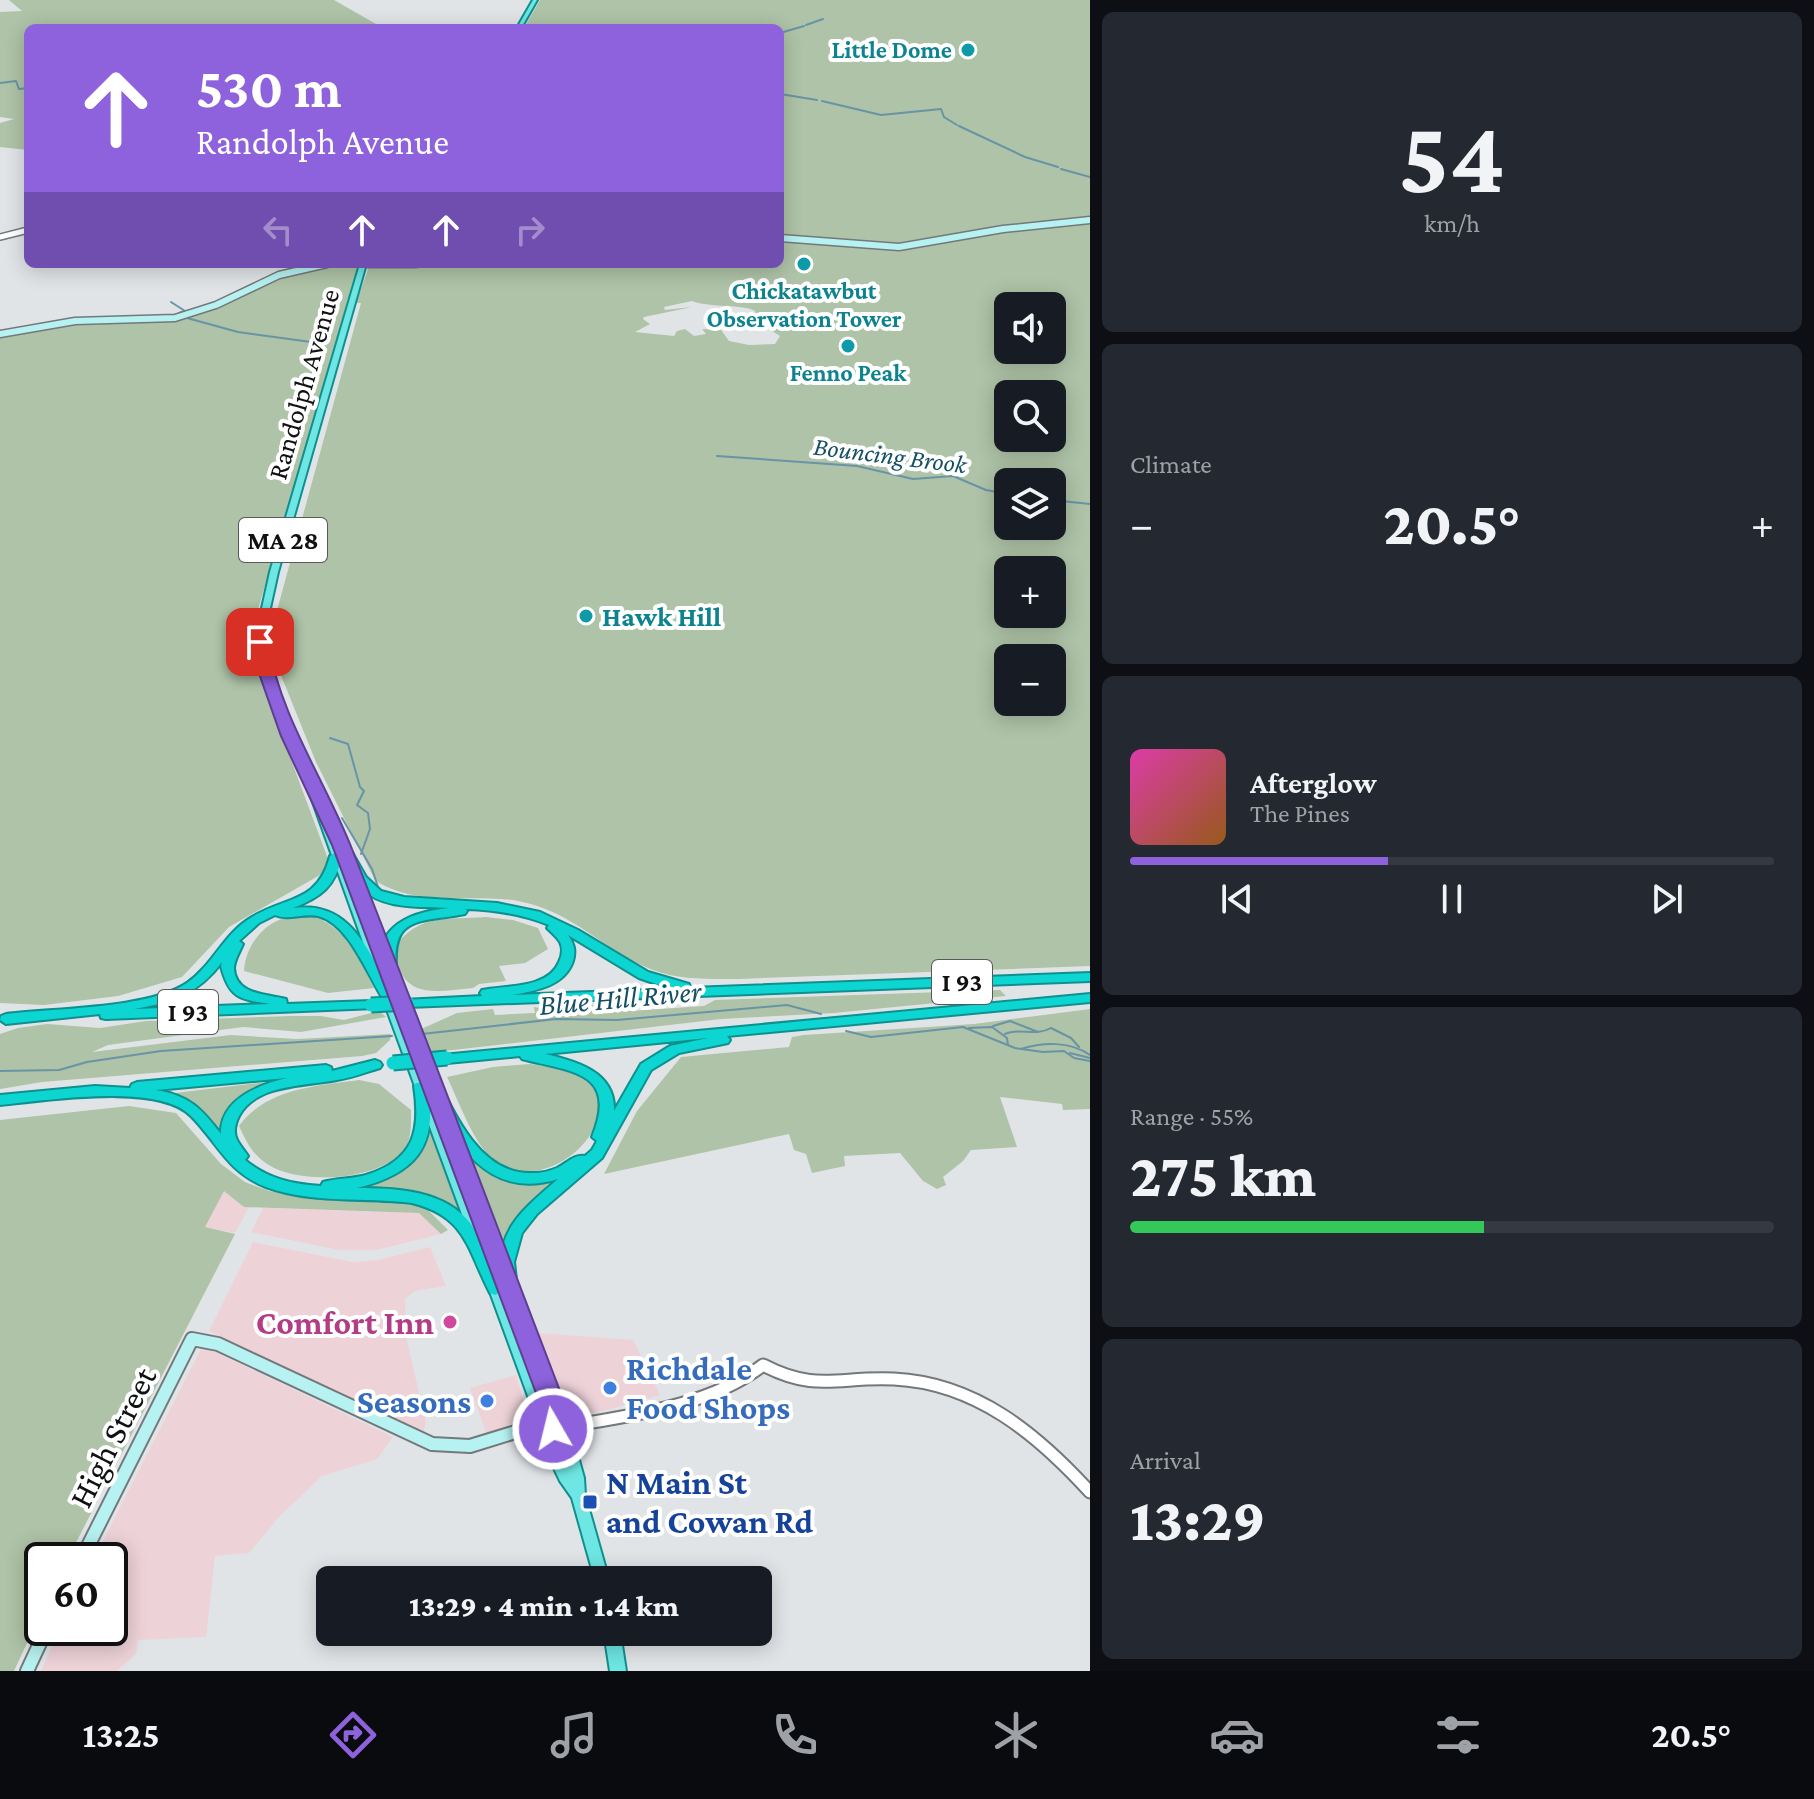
<!DOCTYPE html>
<meta charset="utf-8">
<style>
body{margin:0;font-family:"Crimson Pro",serif;background:#242831;color:#f1f3f6;height:100vh;display:flex;flex-direction:column;font-size:30px;white-space:nowrap}
*{box-sizing:border-box;margin:0}
p{font-size:26px;color:#9ea1a6}
.icon{flex:none;width:44px;height:44px;fill:none;stroke:currentColor;stroke-width:2;stroke-linecap:round;stroke-linejoin:round}
.map{position:relative;flex:1;overflow:hidden}
.drawer{display:flex;flex-direction:column;gap:12px;padding:12px;background:#0d0f14;width:724px}
.drawer>*{flex:none}
.hud{position:absolute;left:24px;top:24px;width:760px;height:244px;border-radius:12px;box-shadow:0 4px 20px #0003;background:#8d62dc;color:#fff;overflow:hidden}
.buttons{position:absolute;left:994px;top:292px;display:grid;gap:16px}
.buttons a{display:grid;place-items:center;width:72px;height:72px;border-radius:12px;background:#171b24;box-shadow:0 4px 20px #0003;font-size:40px}
.speed{position:absolute;left:24px;top:1542px;display:flex;gap:16px;font-size:40px;font-weight:700;text-align:center}
.speed>*{display:grid;place-content:center;width:104px;height:104px;border-radius:50%;background:#171b24;box-shadow:0 4px 20px #0003;line-height:1}
.speed .limit{border:4px solid #111;border-radius:12px;background:#fff;color:#111}
.pin{position:absolute;display:grid;place-items:center;width:68px;height:68px;color:#fff;margin:-34px;border-radius:16px;box-shadow:0 4px 12px #0006}
.me{position:absolute;width:88px;margin:-44px;rotate:352deg;stroke-linejoin:round;filter:drop-shadow(0 0 6px #0008)}
.turn{display:flex;align-items:center;gap:28px;height:168px;padding:0 40px;font-size:36px}
.turn .icon{width:104px;height:104px;stroke-width:2.5}
.turn b{display:block;font-size:56px;line-height:68px}
.lanes{display:flex;align-items:center;height:76px;padding:0 40px;background:#0003;justify-content:center;gap:40px;direction:ltr}
.lanes .off{opacity:.35}
.big{font-size:60px;font-weight:800;line-height:1.1}
.drawer .card{flex:1;display:flex;flex-direction:column;justify-content:center;gap:12px;min-width:0;padding:0 28px;border-radius:12px;background:#242831}
.drawer .dial{align-items:center;gap:0}
.dial b{font-size:104px;line-height:1}
.song{display:flex;align-items:center;gap:24px}
.cover{width:96px;height:96px;border-radius:12px;background:linear-gradient(135deg,hsl(320 70% 55%),hsl(30 70% 35%))}
.played{height:8px;border-radius:4px;background:linear-gradient(90deg,#8d62dc 40%,#363941 40%)}
.keys{display:flex;justify-content:space-around;direction:ltr}
.heat{display:flex;justify-content:space-between;align-items:center;font-size:44px;direction:ltr}
.charge{height:12px;border-radius:6px;background:linear-gradient(90deg,#34c759 55%,#363941 0)}
.trip{position:absolute;left:316px;top:1566px;width:456px;height:80px;border-radius:12px;background:#171b24;box-shadow:0 4px 20px #0003;font-weight:800;line-height:80px;text-align:center}
.dock{display:flex;height:128px;justify-content:space-around;align-items:center;background:#090b0e;color:#9ea1a6}
.dock .icon{width:56px;height:56px}
.dock .selected{color:#8d62dc}
.dock b{font-size:36px;color:#f1f3f6}
main{display:flex;flex:1;min-height:0}
.map>svg:first-child{display:block}
.commercial{fill:#edd2d8}
.green{fill:#aec3a7;fill-rule:evenodd}
.lines{fill:none;stroke-linecap:round;stroke-linejoin:round}
.stream{stroke:#6894a6;stroke-width:2}
.tertiary-far1-casing{stroke:#75787a;stroke-width:8}
.tertiary-casing{stroke:#75787a;stroke-width:15}
.secondary-far1-casing{stroke:#75787a;stroke-width:9}
.secondary-casing{stroke:#75787a;stroke-width:16}
.primary-casing{stroke:#0e908e;stroke-width:4}
.motorway-casing{stroke:#0e908e;stroke-width:4}
.tertiary-far1{stroke:#fff;stroke-width:5}
.tertiary{stroke:#fff;stroke-width:11}
.secondary-far1{stroke:#b6f2f1;stroke-width:6}
.secondary{stroke:#b6f2f1;stroke-width:12}
.primary{fill:#6ee6e3;fill-rule:evenodd}
.motorway{fill:#0dd5d1;fill-rule:evenodd}
.motorway-bridge-casing{stroke:#0e908e;stroke-width:17;stroke-linecap:butt}
.motorway-bridge{stroke:#0dd5d1;stroke-width:13}
.route{fill:#8d62dc;stroke:#5c408f;stroke-width:2}
.culture-dot{fill:#0f9aa8;stroke:#fff;stroke-width:3}
.hotel-dot{fill:#d1479c;stroke:#fff;stroke-width:3}
.shop-dot{fill:#3f7fe0;stroke:#fff;stroke-width:3}
.transit-dot{fill:#1a4fb4;stroke:#fff;stroke-width:3}
.labels{text-anchor:middle;stroke-width:8;stroke-linejoin:round;paint-order:stroke}
.far-culture-label{font-size:24px;font-weight:bold;fill:#0d838f;stroke:#fff}
.far-water-label{font-size:26px;font-style:italic;fill:#144f64;stroke:#fff}
.shield{fill:#fff;stroke:#585859;stroke-width:2}
.shield-label{font-size:26px;font-weight:bold;fill:#101112}
.street-label{font-size:28px;fill:#101112;stroke:#fff}
.culture-label{font-size:28px;font-weight:bold;fill:#0d838f;stroke:#fff;text-anchor:start}
.water-label{font-size:30px;font-style:italic;fill:#144f64;stroke:#fff}
.near-hotel-label{font-size:34px;font-weight:bold;fill:#b23c85;stroke:#fff;text-anchor:end}
.near-shop-label{font-size:34px;font-weight:bold;fill:#366cbe;stroke:#fff;text-anchor:start}
.near-street-label{font-size:34px;fill:#101112;stroke:#fff}
.near-transit-label{font-size:34px;font-weight:bold;fill:#164399;stroke:#fff;text-anchor:start}
</style>
<main>
<div class="map">
<svg width="1090" height="1671" viewBox="0 0 1090 1671">
<rect width="100%" height="100%" fill="#e1e4e7"/>
<!-- commercial -->
<g class="commercial">
<path d="M224,1190L244,1207H249L235,1233L205,1227Z"/>
<path d="M263,1208L420,1213L441,1234L376,1250H339L251,1232Z"/>
<path d="M253,1242L353,1262L378,1260L430,1247L446,1286L415,1291L405,1299L406,1336L426,1423L423,1434L209,1331Z"/>
<path d="M535,1333L633,1340L660,1395L604,1411L566,1416Z"/>
<path d="M201,1349H209L393,1437L377,1459L322,1476L278,1518L249,1553L215,1556L206,1637L138,1640L136,1654L117,1671H41L60,1628H110V1560H93Z"/>
<path d="M516,1375L528,1415L487,1435L470,1388Z"/>
</g>
<!-- green -->
<g class="green">
<path d="M9,0H334L383,28H28V150L0,147V123L14,119L0,117V12L22,11Z"/>
<path d="M540,0H1090V966L738,979C710,979 679,980 653,970C604,951 573,911 518,901C472,893 415,908 375,880L316,762L274,658L270,636L361,303H356L370,264H780V28H524ZM692,301C711,308 743,304 755,311L753,317L767,322L769,329L780,336L775,344L749,345L729,341L721,330L702,329L706,334L694,336L685,329L677,331L674,336L635,332L650,324L643,319L644,317L692,307L665,310L664,307ZM1008,306H1052V350H1008ZM1008,394H1052V438H1008ZM1008,482H1052V526H1008ZM1008,570H1052V614H1008ZM1008,658H1052V702H1008Z"/>
<path d="M328,266L357,268L250,637L251,652L328,859L327,871L229,927L182,977L118,996L44,1005L0,1003V336L74,323L163,321L220,306L287,275Z"/>
<path d="M311,916C343,924 360,959 374,988L328,993L244,971C245,949 261,924 285,918C292,915 303,916 311,916Z"/>
<path d="M486,917L513,920L538,928L548,949L525,963L499,966L506,981L479,984L473,988C431,992 399,1000 395,946C421,913 447,920 486,917Z"/>
<path d="M1000,990L1006,996L834,1013L721,1019L427,1053L419,1030L457,1013L493,1009L495,1015L535,1013L534,1007L559,1011L562,1006L615,1005L631,1011L704,1006L715,1000Z"/>
<path d="M1090,1009V1109L1063,1110L1062,1104L1000,1097L1017,1147L971,1150L963,1161L943,1177L946,1185L937,1189L923,1181L900,1153L844,1156L845,1166L812,1173L806,1154L794,1150L789,1134L604,1174L637,1111L681,1057L789,1047L792,1037L804,1035L974,1024Z"/>
<path d="M379,1011L386,1017L301,1032L243,1027L108,1045L92,1052L231,1035L297,1039L391,1034L390,1040L376,1053L362,1056L42,1082L0,1089V1034L18,1028L47,1024L100,1028L146,1021L293,1016H321L344,1020Z"/>
<path d="M530,1064L572,1070L601,1091C609,1139 548,1188 502,1166C477,1155 459,1101 447,1077L493,1067Z"/>
<path d="M359,1080L379,1084L411,1110C411,1123 412,1141 403,1151C377,1182 293,1186 263,1161C251,1152 245,1139 239,1126C267,1088 316,1086 359,1080Z"/>
<path d="M275,1081L252,1092L223,1137L167,1094Z"/>
<path d="M129,1106L176,1113L221,1164L245,1182L269,1191L308,1198L417,1205L427,1209L448,1230L441,1234L419,1213L244,1207L224,1191L205,1227L235,1234L67,1560H42V1611L14,1671H0V1120Z"/>
<path d="M430,1131L461,1215L452,1208L340,1188L358,1186L422,1146Z"/>
<path d="M461,1143C497,1188 505,1179 561,1176L507,1237L502,1249L499,1248Z"/>
</g>
<g class="lines">
<!-- stream -->
<g class="stream">
<path d="M806,25L823,19"/>
<path d="M780,33L804,26"/>
<path d="M0,83L16,81L19,89L28,88"/>
<path d="M780,94L817,100"/>
<path d="M822,101L881,115L941,109L944,117L957,125"/>
<path d="M959,126L1025,157L1058,167"/>
<path d="M1061,169L1090,177"/>
<path d="M171,302L185,311L179,313"/>
<path d="M187,318L238,332L311,342"/>
<path d="M717,456L857,466L913,479L953,476L986,490L1008,494"/>
<path d="M1052,500L1090,504"/>
<path d="M330,738L348,744L360,787L364,791L357,805L368,813L370,829L361,854"/>
<path d="M342,818L372,869L378,887"/>
<path d="M993,1026L1010,1021L1038,1032"/>
<path d="M969,1028L992,1027L1007,1038L1008,1045"/>
<path d="M846,1031L871,1037L963,1027L1015,1048L1043,1052L1064,1051L1074,1058L1090,1061"/>
<path d="M422,1034L556,1019L617,1020L787,1005L821,1014"/>
<path d="M1005,1034C1020,1027 1035,1037 1051,1028L1071,1038L1079,1047"/>
<path d="M1021,1049C1043,1042 1070,1041 1090,1055"/>
<path d="M1070,1053L1090,1058"/>
<path d="M0,1071L59,1070L87,1062L161,1051L392,1036"/>
</g>
<defs>
<path id="tertiary-far1" d="M0,237L28,230"/>
<path id="tertiary" d="M553,1429C622,1416 706,1409 763,1365C817,1393 839,1376 894,1379C976,1383 1037,1434 1090,1492"/>
<g id="secondary-far1">
<path d="M780,238L899,247L1003,229L1090,220"/>
<path d="M367,264H416"/>
<path d="M0,334L75,321L175,318L216,305L279,275L327,264"/>
</g>
<g id="secondary">
<path d="M81,1560L192,1339L218,1344L432,1444L470,1446L551,1421"/>
<path d="M27,1671L47,1628"/>
</g>
<g id="primary">
<path d="M533,0H537L521,28H517Z"/>
<path d="M360,264H366L278,572L263,640L269,670L322,800L326,803L347,845L429,1063L427,1066H419L433,1103L438,1101L442,1102L444,1105L560,1404L555,1413L558,1425L569,1439L579,1460L584,1478L585,1495L609,1580H595L572,1498L560,1481L547,1454L544,1440L542,1416L534,1411L532,1407L486,1281L487,1277L492,1276L497,1277L498,1281L545,1403L546,1404L483,1239L481,1242L477,1244L473,1242L471,1239L383,999L385,996H393L384,973L379,977L374,973L309,791L261,670L255,640L270,572Z"/>
<path d="M604,1632H620L626,1671H610Z"/>
</g>
<g id="motorway">
<path d="M342,841L346,842L366,877L381,891L404,897L497,903L540,912L578,930L648,972L689,984L690,988L1090,973V981L408,1007L403,1006L401,1003L403,1000L482,996L480,993L482,990C506,985 548,989 559,962C562,956 563,948 560,942C557,937 551,932 547,928L549,925C522,914 495,910 466,909L467,911L465,914C418,923 389,914 397,977L390,981L385,980C367,930 407,912 449,908C423,906 382,910 363,889C351,876 345,859 336,845ZM568,935L639,978L671,989L512,995C535,991 565,986 573,961C576,950 574,944 568,935Z"/>
<path d="M336,852L342,856C335,887 321,897 293,908C353,900 368,954 395,996L393,999H383C367,974 349,924 318,916C304,913 287,921 275,915L259,923L239,941L243,944C240,951 234,961 234,968C235,995 267,994 286,999L287,1004L371,1001L376,1002L378,1005L376,1008L106,1019L101,1018L100,1014L6,1024L0,1020L1,1016L6,1014C55,1008 148,1009 187,983C213,965 224,933 252,917C287,896 318,903 330,856ZM222,962L221,966C229,998 239,999 270,1004L134,1009C173,1002 197,995 222,962Z"/>
<path d="M1090,994V1002L727,1036L730,1040L728,1043L679,1053L651,1070L602,1158L537,1214L522,1233L514,1262L518,1297L515,1301L510,1303L505,1301L502,1291L495,1295L490,1293C467,1249 467,1217 412,1203C364,1197 312,1204 266,1187C227,1172 218,1143 191,1116C158,1082 45,1101 0,1105V1095L95,1086L130,1088L132,1084L137,1082L326,1065L331,1067L332,1071L375,1060L380,1062L382,1065L380,1068C366,1072 352,1078 337,1080C306,1086 256,1084 239,1116C235,1124 233,1132 237,1140C240,1146 245,1151 248,1156L245,1160C268,1179 292,1184 321,1186L323,1182C337,1178 352,1179 366,1175C414,1160 421,1131 414,1086L416,1083H426L412,1054L414,1051H424L426,1054C447,1097 474,1176 533,1173C541,1173 550,1171 557,1168C567,1163 574,1154 585,1156L592,1150L597,1141L592,1137C619,1071 571,1072 522,1059L520,1056L447,1063L442,1061L440,1058L442,1055ZM708,1038L670,1046L641,1064L614,1111C616,1072 576,1061 545,1054ZM287,1078C258,1085 220,1099 221,1134C201,1108 190,1096 156,1090ZM428,1088C454,1143 488,1201 558,1179C520,1212 495,1230 501,1285C492,1264 484,1242 471,1224C445,1190 396,1188 357,1188C414,1174 438,1148 428,1088Z"/>
</g>
</defs>
<!-- tertiary-far1 casing -->
<use href="#tertiary-far1" class="tertiary-far1-casing"/>
<!-- tertiary casing -->
<use href="#tertiary" class="tertiary-casing"/>
<!-- secondary-far1 casing -->
<use href="#secondary-far1" class="secondary-far1-casing"/>
<!-- secondary casing -->
<use href="#secondary" class="secondary-casing"/>
<!-- primary casing -->
<use href="#primary" class="primary-casing"/>
<!-- motorway casing -->
<use href="#motorway" class="motorway-casing"/>
<!-- tertiary-far1 -->
<use href="#tertiary-far1" class="tertiary-far1"/>
<!-- tertiary -->
<use href="#tertiary" class="tertiary"/>
<!-- secondary-far1 -->
<use href="#secondary-far1" class="secondary-far1"/>
<!-- secondary -->
<use href="#secondary" class="secondary"/>
<!-- primary -->
<use href="#primary" class="primary"/>
<!-- motorway -->
<use href="#motorway" class="motorway"/>
<defs>
<g id="motorway-bridge">
<path d="M371,1005L408,1003"/>
<path d="M393,1063L447,1058"/>
</g>
</defs>
<!-- motorway-bridge casing -->
<use href="#motorway-bridge" class="motorway-bridge-casing"/>
<!-- motorway-bridge -->
<use href="#motorway-bridge" class="motorway-bridge"/>
</g>
<!-- route -->
<path class="route" d="M260,638L268,642C280,717 325,780 352,849C425,1034 494,1219 565,1404L561,1413L566,1429L562,1437L553,1440L545,1437L536,1413L540,1404L332,845L281,736L255,662L252,642Z"/>
<!-- markers -->
<g class="culture-dot">
<circle cx="968" cy="50" r="8"/>
<circle cx="804" cy="264" r="8"/>
<circle cx="848" cy="346" r="8"/>
<circle cx="586" cy="616" r="8"/>
</g>
<circle class="hotel-dot" cx="450" cy="1322" r="8"/>
<g class="shop-dot">
<circle cx="610" cy="1388" r="8"/>
<circle cx="487" cy="1401" r="8"/>
</g>
<rect class="transit-dot" x="582" y="1494" width="16" height="16" rx="4"/>
<g class="labels">
<!-- far-culture labels -->
<g class="far-culture-label">
<text x="952" y="58" text-anchor="end">Little Dome</text>
<text x="804" y="299">Chickatawbut<tspan x="804" dy="28">Observation Tower</tspan></text>
<text x="848" y="381">Fenno Peak</text>
</g>
<!-- far-water labels -->
<g class="far-water-label">
<text transform="translate(890 455) rotate(7)" y="9">Bouncing Brook</text>
</g>
<!-- shield labels -->
<g class="shield">
<rect x="239" y="518" width="88" height="44" rx="6"/>
<rect x="932" y="960" width="60" height="44" rx="6"/>
<rect x="158" y="990" width="60" height="44" rx="6"/>
</g>
<g class="shield-label">
<text x="283" y="549">MA 28</text>
<text x="962" y="991">I 93</text>
<text x="188" y="1021">I 93</text>
</g>
<!-- street labels -->
<g class="street-label">
<text transform="translate(303 384) rotate(-74)" y="10">Randolph Avenue</text>
</g>
<!-- culture labels -->
<g class="culture-label">
<text x="602" y="626">Hawk Hill</text>
</g>
<!-- water labels -->
<g class="water-label">
<text transform="translate(620 998) rotate(-5)" y="10">Blue Hill River</text>
</g>
<!-- near-hotel labels -->
<g class="near-hotel-label">
<text x="434" y="1334">Comfort Inn</text>
</g>
<!-- near-shop labels -->
<g class="near-shop-label">
<text x="626" y="1380">Richdale<tspan x="626" dy="39">Food Shops</tspan></text>
<text x="471" y="1413" text-anchor="end">Seasons</text>
</g>
<!-- near-street labels -->
<g class="near-street-label">
<text transform="translate(112 1437) rotate(-63)" y="12">High Street</text>
</g>
<!-- near-transit labels -->
<g class="near-transit-label">
<text x="606" y="1494">N Main St<tspan x="606" dy="39">and Cowan Rd</tspan></text>
</g>
</g>
</svg>
<div class="buttons">
<a><svg class="icon" aria-label="sound" viewBox="0 0 24 24"><path d="M4 9h4l5-4v14l-5-4H4zM17 9q2 3 0 6"/></svg></a>
<a><svg class="icon" aria-label="search" viewBox="0 0 24 24"><circle cx="10" cy="10" r="6"/><path d="M15 15l6 6"/></svg></a>
<a><svg class="icon" aria-label="layers" viewBox="0 0 24 24"><path d="M12 4l9 5-9 5-9-5zM3 14l9 5 9-5"/></svg></a>
<a>+</a>
<a>−</a>
</div>
<div class="speed"><div class="limit">60</div></div>
<div class="pin" style="left:260px;top:642px;background:#d93025"><svg class="icon" aria-label="arrive" viewBox="0 0 24 24"><path d="M6 21V4h12l-3 4 3 4H6"/></svg></div>
<svg class="me" style="left:553px;top:1429px" viewBox="-20 -20 40 40"><circle r="17" fill="#8d62dc" stroke="#fff" stroke-width="3"/><path d="M0-11L8 9 0 5-8 9z" fill="#fff"/></svg>
<div class="trip">13:29 · 4 min · 1.4 km</div>
<div class="hud">
<div class="turn"><svg class="icon" aria-label="ahead" viewBox="0 0 24 24"><path d="M12 20V5M6 11l6-6 6 6"/></svg><div><b>530 m</b>Randolph Avenue</div></div>
<div class="lanes"><svg class="icon off" aria-label="left" viewBox="0 0 24 24"><path d="M17 20v-9H6M10 6l-5 5 5 5"/></svg><svg class="icon" aria-label="ahead" viewBox="0 0 24 24"><path d="M12 20V5M6 11l6-6 6 6"/></svg><svg class="icon" aria-label="ahead" viewBox="0 0 24 24"><path d="M12 20V5M6 11l6-6 6 6"/></svg><svg class="icon off" aria-label="right" viewBox="0 0 24 24"><path d="M7 20v-9h11M14 6l5 5-5 5"/></svg></div>
</div>
</div>
<section class="drawer">
<div class="card dial"><b>54</b><p>km/h</p></div>
<div class="card"><p>Climate</p>
<div class="heat"><a>−</a><b class="big">20.5°</b><a>+</a></div>
</div>
<div class="card">
<div class="song"><i class="cover"></i><div><b>Afterglow</b><p>The Pines</p></div></div>
<div class="played"></div>
<div class="keys"><svg class="icon" aria-label="previous" viewBox="0 0 24 24"><path d="M18 5L8 12l10 7zM5 5v14"/></svg><svg class="icon" aria-label="pause" viewBox="0 0 24 24"><path d="M8 5v14M16 5v14"/></svg><svg class="icon" aria-label="next" viewBox="0 0 24 24"><path d="M6 5l10 7-10 7zM19 5v14"/></svg></div>
</div>
<div class="card"><p>Range · 55%</p><b class="big">275 km</b><div class="charge"></div></div>
<div class="card"><p>Arrival</p><b class="big">13:29</b></div>
</section>
</main>
<nav class="dock">
<b>13:25</b>
<svg class="icon selected" aria-label="directions" viewBox="0 0 24 24"><path d="M12 3l9 9-9 9-9-9zM9 14v-3h6M13 9l2 2-2 2"/></svg>
<svg class="icon" aria-label="music" viewBox="0 0 24 24"><path d="M9 18V5l10-2v13"/><circle cx="6" cy="18" r="3"/><circle cx="16" cy="16" r="3"/></svg>
<svg class="icon" aria-label="phone" viewBox="0 0 24 24"><path d="M5 4h4l2 5-3 2q2 4 5 5l2-3 5 2v4C11 20 4 13 5 4z"/></svg>
<svg class="icon" aria-label="climate" viewBox="0 0 24 24"><path d="M12 3v18M4 7l16 10M4 17L20 7"/></svg>
<svg class="icon" aria-label="car" viewBox="0 0 24 24"><path d="M5 17H2v-5l4-1 3-4h7l3 4 3 1v5h-3M9 17h6M6 11h13"/><circle cx="7" cy="17" r="2"/><circle cx="17" cy="17" r="2"/></svg>
<svg class="icon" aria-label="filters" viewBox="0 0 24 24"><path d="M4 7h16M4 17h16"/><circle cx="9" cy="7" r="2"/><circle cx="15" cy="17" r="2"/></svg>
<b>20.5°</b>
</nav>
